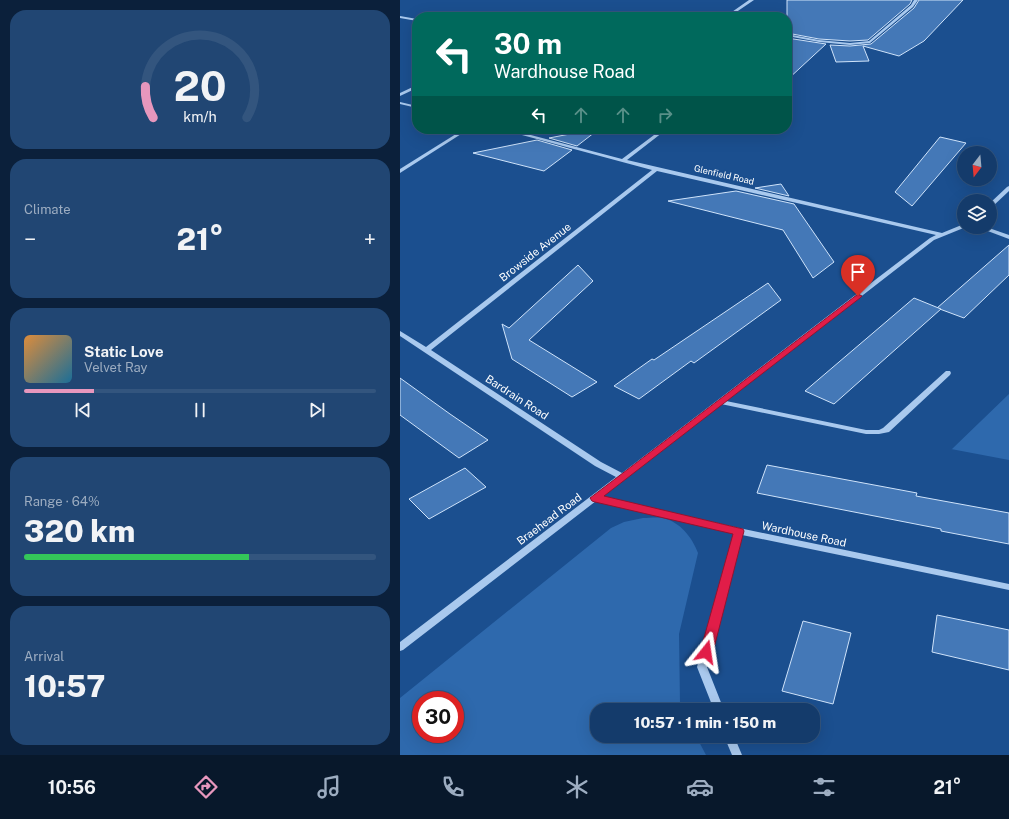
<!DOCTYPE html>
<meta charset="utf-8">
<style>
body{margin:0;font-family:"Public Sans",sans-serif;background:#214673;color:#f1f3f6;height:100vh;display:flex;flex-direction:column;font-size:15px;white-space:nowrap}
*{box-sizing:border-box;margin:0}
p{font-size:13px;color:#9dadc1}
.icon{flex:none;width:22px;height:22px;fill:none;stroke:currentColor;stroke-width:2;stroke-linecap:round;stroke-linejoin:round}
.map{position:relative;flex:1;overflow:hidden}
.drawer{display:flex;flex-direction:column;gap:10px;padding:10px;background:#0b203b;width:400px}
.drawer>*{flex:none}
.guide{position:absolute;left:12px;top:12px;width:380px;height:122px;border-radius:16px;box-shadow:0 4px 16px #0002,0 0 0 1px #33557e;background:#00695c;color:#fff;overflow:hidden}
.needle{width:26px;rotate:196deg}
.buttons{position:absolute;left:557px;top:146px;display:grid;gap:8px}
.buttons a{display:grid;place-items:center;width:40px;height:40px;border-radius:50%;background:#143b6b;box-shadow:0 4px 16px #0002,0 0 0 1px #33557e;font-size:20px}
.speed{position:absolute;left:12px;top:691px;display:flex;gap:8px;font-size:20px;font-weight:700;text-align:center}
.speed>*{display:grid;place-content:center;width:52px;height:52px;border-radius:50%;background:#143b6b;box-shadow:0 4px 16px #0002,0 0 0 1px #33557e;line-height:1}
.speed .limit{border:6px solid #d22;background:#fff;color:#111}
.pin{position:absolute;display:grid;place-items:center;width:34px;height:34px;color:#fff;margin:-41px -17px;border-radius:50% 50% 50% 0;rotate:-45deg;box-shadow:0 0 4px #0007}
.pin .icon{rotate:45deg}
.me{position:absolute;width:44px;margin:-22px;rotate:15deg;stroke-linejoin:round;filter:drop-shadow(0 0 3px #0008)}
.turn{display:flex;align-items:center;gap:14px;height:84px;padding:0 16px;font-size:18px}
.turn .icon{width:52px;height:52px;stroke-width:2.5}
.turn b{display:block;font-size:28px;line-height:34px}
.lanes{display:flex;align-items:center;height:38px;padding:0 16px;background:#0003;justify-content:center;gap:20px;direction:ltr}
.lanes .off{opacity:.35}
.big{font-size:30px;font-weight:800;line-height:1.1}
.drawer .widget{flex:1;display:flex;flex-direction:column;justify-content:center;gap:6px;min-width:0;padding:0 14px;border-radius:16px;background:#214673}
.drawer .dial{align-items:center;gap:0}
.dial svg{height:104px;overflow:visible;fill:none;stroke:#33557e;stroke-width:7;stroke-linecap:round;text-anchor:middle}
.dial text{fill:#f1f3f6;stroke:none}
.song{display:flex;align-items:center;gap:12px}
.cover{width:48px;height:48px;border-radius:6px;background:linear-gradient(135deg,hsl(30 70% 55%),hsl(200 70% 35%))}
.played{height:4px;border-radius:2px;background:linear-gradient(90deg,#e797bd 20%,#33557e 20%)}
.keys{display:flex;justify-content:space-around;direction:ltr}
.heat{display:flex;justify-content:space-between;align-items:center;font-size:22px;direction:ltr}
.charge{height:6px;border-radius:3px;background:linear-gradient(90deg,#34c759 64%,#33557e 0)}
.trip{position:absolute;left:190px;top:703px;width:230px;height:40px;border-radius:16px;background:#143b6b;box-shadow:0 4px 16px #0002,0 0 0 1px #33557e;font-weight:800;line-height:40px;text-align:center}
.tab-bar{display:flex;height:64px;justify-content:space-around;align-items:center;background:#08182b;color:#9dadc1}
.tab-bar .icon{width:28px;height:28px}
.tab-bar .on{color:#e797bd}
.tab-bar b{font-size:18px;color:#f1f3f6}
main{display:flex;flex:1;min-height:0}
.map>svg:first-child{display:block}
.green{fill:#2e69ad;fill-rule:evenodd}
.building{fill:#4478b7;stroke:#cfe3fa}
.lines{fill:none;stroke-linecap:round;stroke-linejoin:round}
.minor{fill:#a9c9ee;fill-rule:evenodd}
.route{fill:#e11d48;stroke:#92132f}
.labels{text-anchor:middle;stroke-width:3;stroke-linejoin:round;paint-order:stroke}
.far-street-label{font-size:9px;fill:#fff;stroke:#1b4f8f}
.street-label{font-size:11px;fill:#fff;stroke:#1b4f8f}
</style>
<main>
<section class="drawer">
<div class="widget dial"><svg viewBox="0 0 100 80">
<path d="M14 69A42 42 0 1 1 86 69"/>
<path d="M14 69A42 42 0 0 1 8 45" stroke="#e797bd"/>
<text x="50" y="56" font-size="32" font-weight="700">20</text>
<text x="50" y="72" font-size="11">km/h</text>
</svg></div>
<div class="widget"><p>Climate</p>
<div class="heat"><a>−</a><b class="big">21°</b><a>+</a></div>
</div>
<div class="widget">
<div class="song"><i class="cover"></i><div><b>Static Love</b><p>Velvet Ray</p></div></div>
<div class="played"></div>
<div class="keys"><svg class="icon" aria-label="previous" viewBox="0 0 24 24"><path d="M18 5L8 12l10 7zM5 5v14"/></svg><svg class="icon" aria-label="pause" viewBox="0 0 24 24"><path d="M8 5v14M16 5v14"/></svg><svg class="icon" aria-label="next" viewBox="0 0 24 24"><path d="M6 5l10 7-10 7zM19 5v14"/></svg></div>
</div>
<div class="widget"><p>Range · 64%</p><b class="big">320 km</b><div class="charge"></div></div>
<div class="widget"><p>Arrival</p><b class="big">10:57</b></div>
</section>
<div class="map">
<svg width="609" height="755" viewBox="0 0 609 755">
<rect width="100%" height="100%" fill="#1b4f8f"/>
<!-- green -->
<g class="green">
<path d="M609,394V460L551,449H552Z"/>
<path d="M243,518C249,518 257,517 263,518C280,522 292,537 298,553L279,634L280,704L283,710H197V736H296L306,755H0V698L211,528L224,522ZM21,700H55V734H21Z"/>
</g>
<!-- building -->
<g class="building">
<path d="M387,0H512L510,4L468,40L450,41L419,39L387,33Z"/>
<path d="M519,0H563L524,41L499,56L463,46L469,61L436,62L430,45L450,46L471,44L514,8Z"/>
<path d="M387,38L426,44L387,80Z"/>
<path d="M196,129H199L177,146L149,138Z"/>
<path d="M540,137L566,143L512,206L495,192Z"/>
<path d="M137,140L172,150L144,171L73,153Z"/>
<path d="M381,184L389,196L355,188Z"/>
<path d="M336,191L394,204L434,262L413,278L383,230L268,201Z"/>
<path d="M609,245V275L564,318L537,308Z"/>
<path d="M178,265L193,281L129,340L197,382L172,397L112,359L102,324L109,328Z"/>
<path d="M368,283L381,300L294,363L291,361L239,399L214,386L252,359L254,360Z"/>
<path d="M514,298L541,309L434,404L405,391Z"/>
<path d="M0,378L50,414L88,440L59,458L0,415Z"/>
<path d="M367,465L517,493L516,496L609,513V544L541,531V529L357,493Z"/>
<path d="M65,468L86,487L29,519L9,499Z"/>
<path d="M537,615L609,630V670L532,652Z"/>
<path d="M403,621L451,633L433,704L382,691Z"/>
</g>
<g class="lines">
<!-- minor -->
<g class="minor">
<path d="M349,0H354L332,15L333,17H329V14Z"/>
<path d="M514,0H518L513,7L470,43L450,45L419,42L387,36V34L419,40L450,43L469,41L511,5Z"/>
<path d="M0,16L17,19V21L0,18Z"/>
<path d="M17,85V88L0,96V93Z"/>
<path d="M0,102L17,106V108L0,104Z"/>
<path d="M64,129H69L0,173V169Z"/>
<path d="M100,129H108L222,159L262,129H267L227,160L542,233L564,224V227H566L534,240L326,401L466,430H479L483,428L546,371H550L551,373L550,375L489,432L479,434H466L321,404L202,497L339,528L609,584V590L342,535L307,667L324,710H314L297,667L334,533L196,501L3,650L0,651V642L216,477L195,466L0,336V331L26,347L252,170ZM257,171L536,235L530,238L222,473L201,462L31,350Z"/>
<path d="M609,186V191L592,207L590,208V203L607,187Z"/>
<path d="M577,227H586L609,235V239Z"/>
<path d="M324,736H334L342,755H332Z"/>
</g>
</g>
<!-- route -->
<path class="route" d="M458,294L462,296L460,298L204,496L343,529L344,531L313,652L311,655L306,657L302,655L300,652L333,534L195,502L192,501L190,498Z"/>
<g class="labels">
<!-- far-street labels -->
<g class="far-street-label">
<text transform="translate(324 175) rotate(13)" y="3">Glenfield Road</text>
</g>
<!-- street labels -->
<g class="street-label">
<text transform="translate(135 252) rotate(-38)" y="4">Browside Avenue</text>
<text transform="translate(117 397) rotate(33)" y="4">Bardrain Road</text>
<text transform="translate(149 519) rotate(-37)" y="4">Braehead Road</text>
<text transform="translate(404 534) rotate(12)" y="4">Wardhouse Road</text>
</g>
</g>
</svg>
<div class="buttons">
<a><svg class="needle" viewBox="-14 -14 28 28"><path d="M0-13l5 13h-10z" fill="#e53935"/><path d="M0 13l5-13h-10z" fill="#9dadc1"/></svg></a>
<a><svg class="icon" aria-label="layers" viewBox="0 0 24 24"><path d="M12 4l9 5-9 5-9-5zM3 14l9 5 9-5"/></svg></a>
</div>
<div class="speed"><div class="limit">30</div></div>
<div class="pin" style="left:458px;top:296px;background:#d93025"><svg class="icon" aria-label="arrive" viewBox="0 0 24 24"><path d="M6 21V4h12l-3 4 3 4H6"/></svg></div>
<svg class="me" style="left:306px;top:652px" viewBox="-20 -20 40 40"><path d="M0-17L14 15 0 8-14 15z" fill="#e11d48" stroke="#fff" stroke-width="4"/></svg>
<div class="trip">10:57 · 1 min · 150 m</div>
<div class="guide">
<div class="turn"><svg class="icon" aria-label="left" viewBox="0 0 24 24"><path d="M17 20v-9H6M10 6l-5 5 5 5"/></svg><div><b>30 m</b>Wardhouse Road</div></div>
<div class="lanes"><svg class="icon" aria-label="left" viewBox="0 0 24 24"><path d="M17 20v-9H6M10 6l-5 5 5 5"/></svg><svg class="icon off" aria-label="ahead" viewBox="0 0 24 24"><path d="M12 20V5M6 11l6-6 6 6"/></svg><svg class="icon off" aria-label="ahead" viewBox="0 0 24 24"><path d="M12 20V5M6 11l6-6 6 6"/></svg><svg class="icon off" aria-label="right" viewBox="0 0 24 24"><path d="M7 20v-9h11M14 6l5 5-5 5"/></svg></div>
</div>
</div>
</main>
<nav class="tab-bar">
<b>10:56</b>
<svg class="icon on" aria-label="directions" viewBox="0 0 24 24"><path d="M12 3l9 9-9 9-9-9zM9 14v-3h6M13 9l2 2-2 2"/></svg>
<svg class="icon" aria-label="music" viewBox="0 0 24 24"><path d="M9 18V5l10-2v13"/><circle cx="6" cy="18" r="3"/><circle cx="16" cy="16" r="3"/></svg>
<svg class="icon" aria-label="phone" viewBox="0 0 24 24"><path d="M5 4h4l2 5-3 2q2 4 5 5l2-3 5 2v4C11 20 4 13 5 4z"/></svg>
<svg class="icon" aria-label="climate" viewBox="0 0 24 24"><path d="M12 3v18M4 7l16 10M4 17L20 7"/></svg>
<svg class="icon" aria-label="car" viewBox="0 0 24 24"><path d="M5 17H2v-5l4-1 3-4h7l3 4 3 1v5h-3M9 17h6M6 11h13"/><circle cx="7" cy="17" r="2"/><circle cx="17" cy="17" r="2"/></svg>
<svg class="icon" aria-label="filters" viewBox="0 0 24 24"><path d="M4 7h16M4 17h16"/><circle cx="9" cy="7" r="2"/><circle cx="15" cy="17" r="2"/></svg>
<b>21°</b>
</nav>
